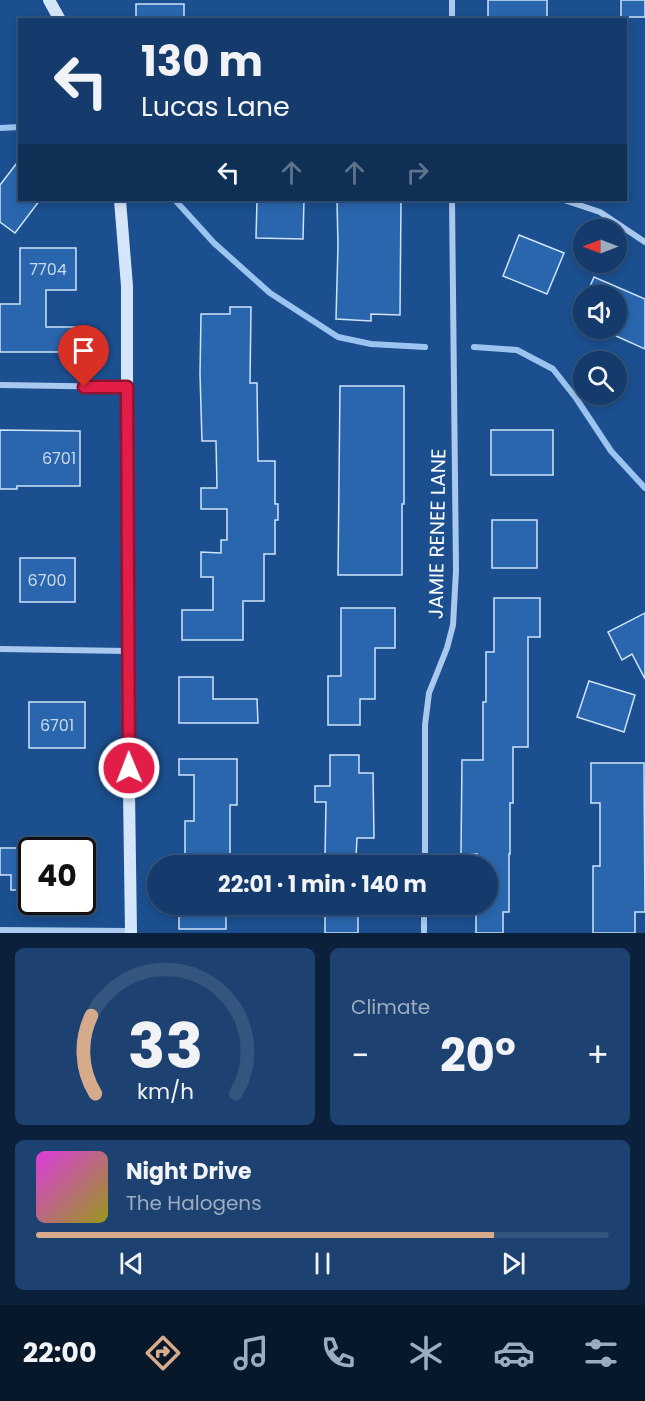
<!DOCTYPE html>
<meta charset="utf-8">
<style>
body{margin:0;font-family:Poppins,sans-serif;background:#1d4271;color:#f1f3f6;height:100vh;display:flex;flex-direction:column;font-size:22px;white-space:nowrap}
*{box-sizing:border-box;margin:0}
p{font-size:20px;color:#9dadc1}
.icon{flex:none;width:33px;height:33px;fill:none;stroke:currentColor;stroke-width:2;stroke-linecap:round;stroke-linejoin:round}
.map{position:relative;height:933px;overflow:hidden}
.drawer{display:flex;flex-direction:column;gap:15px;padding:15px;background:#0b203b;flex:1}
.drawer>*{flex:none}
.hud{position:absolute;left:18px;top:18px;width:609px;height:183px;border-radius:0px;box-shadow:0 3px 9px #0003,0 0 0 2px #33557e;background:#143b6b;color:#f1f3f6;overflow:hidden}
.needle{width:39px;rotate:270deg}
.buttons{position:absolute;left:573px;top:219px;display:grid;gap:12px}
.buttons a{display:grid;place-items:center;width:54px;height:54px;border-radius:50%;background:#143b6b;box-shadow:0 3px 9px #0003,0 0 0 2px #33557e;font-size:30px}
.speed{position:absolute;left:18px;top:837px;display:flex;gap:12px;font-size:30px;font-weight:700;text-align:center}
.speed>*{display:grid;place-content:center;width:78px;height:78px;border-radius:50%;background:#143b6b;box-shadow:0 3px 9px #0003,0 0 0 2px #33557e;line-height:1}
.speed .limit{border:3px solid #111;border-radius:9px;background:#fff;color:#111}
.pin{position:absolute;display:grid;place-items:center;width:51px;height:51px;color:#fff;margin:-62px -26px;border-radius:50% 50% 50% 0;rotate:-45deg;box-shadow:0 0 6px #0007}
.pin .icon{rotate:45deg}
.me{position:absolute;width:66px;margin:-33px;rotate:359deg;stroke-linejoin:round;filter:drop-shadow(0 0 4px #0008)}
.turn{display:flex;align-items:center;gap:21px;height:126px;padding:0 24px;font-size:27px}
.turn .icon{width:78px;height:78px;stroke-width:2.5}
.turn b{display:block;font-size:42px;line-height:51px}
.lanes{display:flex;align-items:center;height:57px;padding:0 24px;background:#0003;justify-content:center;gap:30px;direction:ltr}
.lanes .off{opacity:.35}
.big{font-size:45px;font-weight:700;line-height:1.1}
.drawer .tile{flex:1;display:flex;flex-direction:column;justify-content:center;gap:9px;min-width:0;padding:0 21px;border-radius:9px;background:#1d4271}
.drawer .dial{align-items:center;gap:0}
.dial svg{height:156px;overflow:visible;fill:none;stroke:#33557e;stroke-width:7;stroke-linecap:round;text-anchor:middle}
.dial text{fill:#f1f3f6;stroke:none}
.song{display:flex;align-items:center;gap:18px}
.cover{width:72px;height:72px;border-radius:9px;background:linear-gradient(135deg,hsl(300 70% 55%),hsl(60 70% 35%))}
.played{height:6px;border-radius:3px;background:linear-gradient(90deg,#d6ab8b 80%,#33557e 80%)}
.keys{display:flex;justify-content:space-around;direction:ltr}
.heat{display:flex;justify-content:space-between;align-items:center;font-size:33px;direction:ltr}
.drawer .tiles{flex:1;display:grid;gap:15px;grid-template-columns:1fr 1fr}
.tile:last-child{grid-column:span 2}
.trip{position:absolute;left:147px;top:855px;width:351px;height:60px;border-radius:30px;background:#143b6b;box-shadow:0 3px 9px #0003,0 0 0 2px #33557e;font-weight:700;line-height:60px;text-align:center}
.dock{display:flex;height:96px;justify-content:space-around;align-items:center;background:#08182b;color:#9dadc1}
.dock .icon{width:42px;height:42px}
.dock .on{color:#d6ab8b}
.dock b{font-size:27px;color:#f1f3f6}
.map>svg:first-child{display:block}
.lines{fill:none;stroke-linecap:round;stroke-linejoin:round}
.stream{stroke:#9cc4f0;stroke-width:6}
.building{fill:#2a66ad;stroke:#cfe3fa;stroke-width:1.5}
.street{stroke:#a9c9ee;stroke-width:6}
.secondary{stroke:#d6e6fa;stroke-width:12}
.route-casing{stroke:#92132f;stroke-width:15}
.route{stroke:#e11d48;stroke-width:10}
.labels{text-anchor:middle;stroke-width:6;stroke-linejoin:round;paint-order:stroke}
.number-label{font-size:16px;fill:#cad9ea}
.street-label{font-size:20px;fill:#fff;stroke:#1b4f8f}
</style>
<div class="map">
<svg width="645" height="933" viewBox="0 0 645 933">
<rect width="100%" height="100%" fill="#1b4f8f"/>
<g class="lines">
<!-- stream -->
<g class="stream">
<path d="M0,128L20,127"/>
<path d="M175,200L214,243L270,293L338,337L371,344L425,347"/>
<path d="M474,347L517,350L553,369L576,398L611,451L645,488"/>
</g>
</g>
<!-- building -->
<g class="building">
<rect x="488" y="0" width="59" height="18"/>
<rect x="621" y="0" width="24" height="17"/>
<rect x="136" y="4" width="48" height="16"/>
<path d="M20,159V200H40L15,233L0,222V185Z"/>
<path d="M257,200H304L303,239L256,238Z"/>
<path d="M337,200H401L400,315L371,314V321L336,319L338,246Z"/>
<path d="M519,235L564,253L547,294L503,276Z"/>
<path d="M20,248H76V290H46V327H75V352H0V304H20Z"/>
<path d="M594,277L645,299V349L616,336V296H586Z"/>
<path d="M230,307H251L250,383H257L258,461H275V504H278V520H275V554H264V601H243V640H182V610H213V577H201V552L221,553V540H227V509H201V488H217L216,441H202L200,374L201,314H230Z"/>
<path d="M340,386H404V504H402V575H338Z"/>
<path d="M0,430L80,431V486H17V489H0Z"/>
<rect x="491" y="430" width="62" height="45"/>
<rect x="492" y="520" width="45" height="48"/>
<rect x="20" y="558" width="55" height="44"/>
<path d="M494,598H540V637H528V747H513V803H510V854H509V912H503V933H476V904H488V866H477V854H461L462,760H483V702H486V652H494Z"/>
<path d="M341,608H395V648H375V699H360V725H328V676H341Z"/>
<path d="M645,613V679L632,654L622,660L608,632Z"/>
<path d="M179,677H213V699H257L258,723H179Z"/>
<path d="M589,681L635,695L624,732L577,717Z"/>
<rect x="29" y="702" width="56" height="46"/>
<path d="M330,755H359V773H373L374,838H357L356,858L325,857L326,802H315V786H330Z"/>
<path d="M179,759H237V805H230V866H185V821H194V775H179Z"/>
<path d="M591,763H644L645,912H635V933H593V866H600V803H591Z"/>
<path d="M0,848H32V890H11V875H0Z"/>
<rect x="179" y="904" width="47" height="25"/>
<rect x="325" y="904" width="33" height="29"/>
</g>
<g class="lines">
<!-- street -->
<g class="street">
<path d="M452,0V20"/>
<path d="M564,200L600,212L645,242"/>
<path d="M0,385L127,387"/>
<path d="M0,649L127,651"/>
<path d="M425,866V725L429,693L447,648L453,625L456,571L452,200"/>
<path d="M0,930L131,931"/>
<path d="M424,933V904"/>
</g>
<!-- secondary -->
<g class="secondary">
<path d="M49,0L60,20"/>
<path d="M120,200L127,286V651L131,933"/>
</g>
</g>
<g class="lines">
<defs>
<path id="route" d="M84,387H127L129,768"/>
</defs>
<!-- route casing -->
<use href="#route" class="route-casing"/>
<!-- route -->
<use href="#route" class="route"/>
</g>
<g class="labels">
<!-- number labels -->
<g class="number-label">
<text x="48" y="275">7704</text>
<text x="59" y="464">6701</text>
<text x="47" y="586">6700</text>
<text x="57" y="731">6701</text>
</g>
<!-- street labels -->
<g class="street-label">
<text transform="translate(437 534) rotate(-89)" y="7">JAMIE RENEE LANE</text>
</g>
</g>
</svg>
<div class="buttons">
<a><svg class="needle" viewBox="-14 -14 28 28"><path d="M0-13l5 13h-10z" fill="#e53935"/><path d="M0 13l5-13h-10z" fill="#9dadc1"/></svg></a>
<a><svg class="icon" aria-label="sound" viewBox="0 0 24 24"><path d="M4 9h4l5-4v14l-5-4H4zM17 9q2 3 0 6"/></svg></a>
<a><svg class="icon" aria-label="search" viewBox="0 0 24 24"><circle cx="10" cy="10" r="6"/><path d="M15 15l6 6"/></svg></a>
</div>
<div class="speed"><div class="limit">40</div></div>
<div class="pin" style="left:84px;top:387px;background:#d93025"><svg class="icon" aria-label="arrive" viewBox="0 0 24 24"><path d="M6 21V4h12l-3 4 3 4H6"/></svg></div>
<svg class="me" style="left:129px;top:768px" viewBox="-20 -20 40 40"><circle r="17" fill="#e11d48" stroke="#fff" stroke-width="3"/><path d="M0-11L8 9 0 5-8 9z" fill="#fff"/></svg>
<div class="trip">22:01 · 1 min · 140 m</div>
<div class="hud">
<div class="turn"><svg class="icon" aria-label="left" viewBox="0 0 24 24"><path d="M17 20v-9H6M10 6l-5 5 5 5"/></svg><div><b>130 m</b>Lucas Lane</div></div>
<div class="lanes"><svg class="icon" aria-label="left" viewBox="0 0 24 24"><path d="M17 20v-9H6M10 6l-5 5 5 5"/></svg><svg class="icon off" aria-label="ahead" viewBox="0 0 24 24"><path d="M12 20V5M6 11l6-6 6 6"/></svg><svg class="icon off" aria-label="ahead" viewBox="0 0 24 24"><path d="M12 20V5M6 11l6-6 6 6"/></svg><svg class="icon off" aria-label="right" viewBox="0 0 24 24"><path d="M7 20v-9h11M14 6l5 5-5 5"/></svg></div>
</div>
</div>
<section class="drawer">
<div class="tiles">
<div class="tile dial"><svg viewBox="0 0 100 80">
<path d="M14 69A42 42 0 1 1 86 69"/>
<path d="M14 69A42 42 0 0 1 12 29" stroke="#d6ab8b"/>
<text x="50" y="56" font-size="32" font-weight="700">33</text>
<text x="50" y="72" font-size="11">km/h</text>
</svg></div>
<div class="tile"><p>Climate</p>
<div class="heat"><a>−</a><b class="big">20°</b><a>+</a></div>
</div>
<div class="tile">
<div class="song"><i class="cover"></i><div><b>Night Drive</b><p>The Halogens</p></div></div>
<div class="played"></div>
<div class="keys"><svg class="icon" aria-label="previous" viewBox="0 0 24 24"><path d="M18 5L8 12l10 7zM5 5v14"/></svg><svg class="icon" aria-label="pause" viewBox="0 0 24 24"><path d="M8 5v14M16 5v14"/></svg><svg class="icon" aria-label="next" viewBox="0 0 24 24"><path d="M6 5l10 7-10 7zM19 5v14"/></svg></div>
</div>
</div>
</section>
<nav class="dock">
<b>22:00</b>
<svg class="icon on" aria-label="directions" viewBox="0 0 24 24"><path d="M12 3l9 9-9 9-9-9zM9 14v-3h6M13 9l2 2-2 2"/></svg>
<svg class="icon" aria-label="music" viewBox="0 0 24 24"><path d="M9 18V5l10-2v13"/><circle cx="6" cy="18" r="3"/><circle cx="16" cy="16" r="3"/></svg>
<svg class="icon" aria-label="phone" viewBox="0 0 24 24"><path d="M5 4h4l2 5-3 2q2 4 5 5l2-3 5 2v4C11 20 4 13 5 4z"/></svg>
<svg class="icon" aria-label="climate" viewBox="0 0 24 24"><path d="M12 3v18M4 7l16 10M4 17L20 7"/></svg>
<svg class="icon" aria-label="car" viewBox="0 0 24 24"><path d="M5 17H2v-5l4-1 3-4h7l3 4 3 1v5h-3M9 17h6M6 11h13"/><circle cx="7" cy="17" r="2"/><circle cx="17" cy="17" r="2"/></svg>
<svg class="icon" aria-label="filters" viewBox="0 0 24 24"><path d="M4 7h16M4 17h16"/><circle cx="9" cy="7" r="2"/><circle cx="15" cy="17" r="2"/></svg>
</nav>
